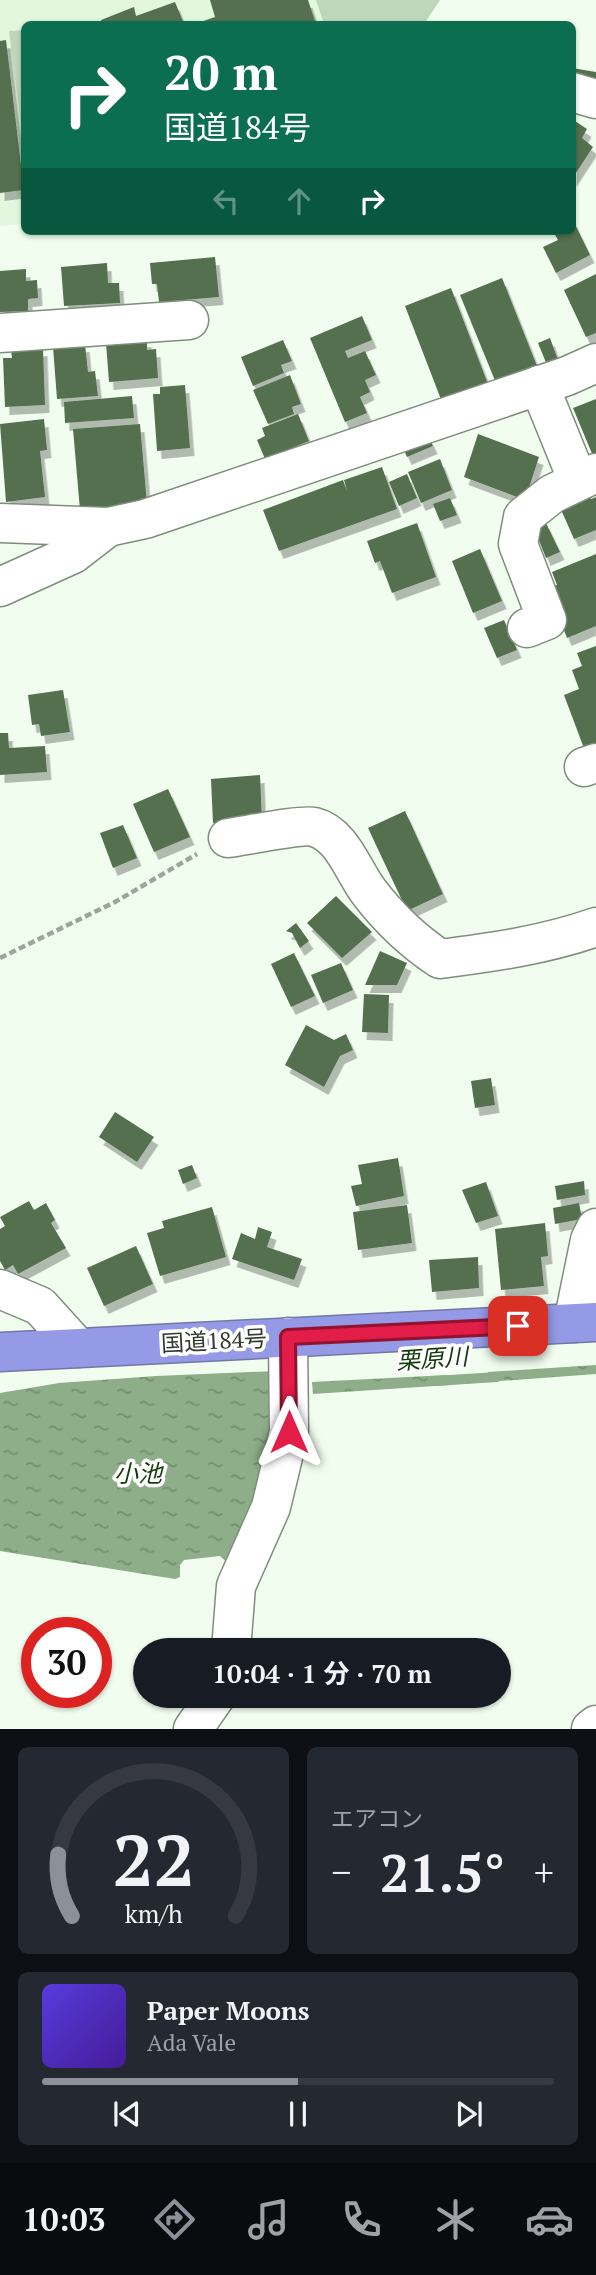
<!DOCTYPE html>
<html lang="ja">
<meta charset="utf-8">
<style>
body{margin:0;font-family:"PT Serif","Noto Sans JP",serif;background:#242831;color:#f1f3f6;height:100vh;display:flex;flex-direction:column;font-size:26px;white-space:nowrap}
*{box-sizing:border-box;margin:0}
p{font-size:23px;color:#9ea1a6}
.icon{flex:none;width:38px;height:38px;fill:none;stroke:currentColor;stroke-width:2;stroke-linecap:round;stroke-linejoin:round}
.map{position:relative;height:1729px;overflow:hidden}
.panel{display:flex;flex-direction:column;gap:18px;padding:18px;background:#0d0f14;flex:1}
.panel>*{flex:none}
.top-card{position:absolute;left:21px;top:21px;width:555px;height:214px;border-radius:10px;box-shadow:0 2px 5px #0004;background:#0b6e4f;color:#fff;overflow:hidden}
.speed{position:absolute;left:21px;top:1617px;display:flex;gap:14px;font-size:35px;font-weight:700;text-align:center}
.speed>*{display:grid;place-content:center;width:91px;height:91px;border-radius:50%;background:#171b24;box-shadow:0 2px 5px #0004;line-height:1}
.speed .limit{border:10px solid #d22;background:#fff;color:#111}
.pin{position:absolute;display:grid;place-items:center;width:60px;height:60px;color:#fff;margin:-30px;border-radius:14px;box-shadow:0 4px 10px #0006}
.me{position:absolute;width:77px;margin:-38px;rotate:0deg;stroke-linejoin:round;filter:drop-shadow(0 0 5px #0008)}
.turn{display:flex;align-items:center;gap:24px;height:147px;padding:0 28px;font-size:32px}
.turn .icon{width:91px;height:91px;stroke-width:2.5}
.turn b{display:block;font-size:49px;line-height:60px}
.lanes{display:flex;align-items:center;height:66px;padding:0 28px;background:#0003;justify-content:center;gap:35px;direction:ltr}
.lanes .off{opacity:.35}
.big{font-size:52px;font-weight:700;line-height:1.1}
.panel .widget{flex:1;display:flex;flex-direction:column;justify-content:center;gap:10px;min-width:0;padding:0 24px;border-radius:10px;background:#242831}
.panel .dial{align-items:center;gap:0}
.dial svg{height:182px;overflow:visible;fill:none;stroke:#363941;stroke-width:7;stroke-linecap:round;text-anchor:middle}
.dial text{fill:#f1f3f6;stroke:none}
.song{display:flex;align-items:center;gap:21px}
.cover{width:84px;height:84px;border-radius:10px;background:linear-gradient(135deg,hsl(250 70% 55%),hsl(260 70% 35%))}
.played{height:7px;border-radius:4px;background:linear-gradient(90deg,#8c9099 50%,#363941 50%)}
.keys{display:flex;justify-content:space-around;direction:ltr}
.heat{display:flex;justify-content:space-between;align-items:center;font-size:38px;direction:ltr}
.panel .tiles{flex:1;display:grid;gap:18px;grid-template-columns:1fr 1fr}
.widget:last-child{grid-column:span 2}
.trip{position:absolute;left:133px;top:1638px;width:378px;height:70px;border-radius:35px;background:#171b24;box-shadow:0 2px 5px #0004;font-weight:700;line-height:70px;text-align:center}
.tabs{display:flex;height:112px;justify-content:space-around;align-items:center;background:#090b0e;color:#9ea1a6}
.tabs .icon{width:49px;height:49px}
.tabs .selected{color:#8c9099}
.tabs b{font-size:32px;color:#f1f3f6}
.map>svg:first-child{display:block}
.built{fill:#e2f7de}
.pitch{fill:#bed6ba}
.water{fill:url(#water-ripples)}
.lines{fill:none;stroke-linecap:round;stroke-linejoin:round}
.stream{stroke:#8ead89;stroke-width:10}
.building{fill:#547050;filter:url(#shadow)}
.minor-casing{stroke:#7e8d7c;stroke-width:41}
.highway-casing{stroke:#7278a6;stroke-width:41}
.path{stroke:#9ba599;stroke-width:4.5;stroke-dasharray:7 3.5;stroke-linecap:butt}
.minor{stroke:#fff;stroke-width:38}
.highway{stroke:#949ae5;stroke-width:38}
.route-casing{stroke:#92132f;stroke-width:18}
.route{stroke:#e11d48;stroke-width:12}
.labels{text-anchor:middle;stroke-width:7;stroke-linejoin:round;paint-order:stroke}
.street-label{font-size:23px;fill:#333931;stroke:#fff}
.water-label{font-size:24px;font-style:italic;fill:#113c0a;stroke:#fff}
</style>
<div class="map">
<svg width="596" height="1729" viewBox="0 0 596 1729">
<defs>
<pattern id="water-ripples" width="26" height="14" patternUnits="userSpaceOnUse" patternTransform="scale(1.75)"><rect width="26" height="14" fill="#8ead89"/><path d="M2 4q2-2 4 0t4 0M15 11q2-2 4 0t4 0" fill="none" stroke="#758e71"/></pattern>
<filter id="shadow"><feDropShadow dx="4.5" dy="8" stdDeviation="0" flood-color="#0004"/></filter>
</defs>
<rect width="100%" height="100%" fill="#f1feef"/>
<!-- built -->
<path class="built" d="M0,0H440L424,24H24V224L0,226Z"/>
<!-- pitch -->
<g class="pitch">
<path d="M316,0H440L424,24H324Z"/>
<path d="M24,30V152L9,31Z"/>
</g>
<!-- water -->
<g class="water">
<path d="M596,1365V1374L486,1382L488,1372Z"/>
<path d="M276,1371L278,1457L232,1567L220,1556L184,1560L180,1565V1577L175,1579L0,1551V1393L59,1383L156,1376Z"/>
<path d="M447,1375L450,1385L313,1394L312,1382Z"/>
</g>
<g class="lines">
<!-- stream -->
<path class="stream" d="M435,1381L497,1377"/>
</g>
<!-- building -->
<g class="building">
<path d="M210,0H308L316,24H195L215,17Z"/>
<path d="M175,2L184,24H103L101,20L134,7L136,16Z"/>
<path d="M6,40L24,190L0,193V41Z"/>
<path d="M572,68L596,72V90L572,86Z"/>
<path d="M572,119L587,129L582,138L593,147L572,179Z"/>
<path d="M572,218L590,255L556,273L543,247L558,240L553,231H572Z"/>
<path d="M215,257L219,297L159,302L157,284H152L150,263Z"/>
<path d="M107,263L108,283H119L120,303L64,306L61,267Z"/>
<path d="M26,269V281L37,280L38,298L28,299V311L0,312V271Z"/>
<path d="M596,274V333L586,337L564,290Z"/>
<path d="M502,278L537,366L496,383L460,295Z"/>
<path d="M451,288L488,384L442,402L405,306Z"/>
<path d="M362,316L372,340L345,351L348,358L365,351L376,375L365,380L370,392L360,397L367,413L345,422L310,338Z"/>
<path d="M550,338L558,360L547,365L538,343Z"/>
<path d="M147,339V350L156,349L158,378L109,382L106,343Z"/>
<path d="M283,340L292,361L281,365L284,373L253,386L241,357Z"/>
<path d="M85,344L88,372L95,371L98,396L57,399L53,347Z"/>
<path d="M43,348L45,405L5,407L3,358H12L11,350Z"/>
<path d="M290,375L301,404L292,407L294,414L268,424L253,390Z"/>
<path d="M185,385L190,448L157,451L153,394H160V387Z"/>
<path d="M132,396L134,418L65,423L64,402Z"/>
<path d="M596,399V455L593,456L573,408Z"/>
<path d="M298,414L309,441L265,459L257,440L265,436L262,428Z"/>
<path d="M44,419L47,450L40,451L45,497L6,502L0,424Z"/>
<path d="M140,424L147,504L80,510L73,429Z"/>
<path d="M478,434L539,457L525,500L464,477Z"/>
<path d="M429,437L433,446L407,457L403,448Z"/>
<path d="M440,459L452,490L421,503L408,472Z"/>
<path d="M382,467L397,509L279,551L263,510L343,480L347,491L344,480Z"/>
<path d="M407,474L417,498L399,506L389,482Z"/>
<path d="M588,492L591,499L596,497V530L574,539L559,505Z"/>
<path d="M450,498L457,515L440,521L433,504Z"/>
<path d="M545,521L560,552L546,558L534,528Z"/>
<path d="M417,523L436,577L392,593L380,561L375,563L367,541Z"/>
<path d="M480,549L502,601L473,613L452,561Z"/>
<path d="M596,554V626L567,638L548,589L557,585L552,572Z"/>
<path d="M504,620L517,650L497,658L484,628Z"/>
<path d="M596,646V747L585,751L564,695L579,689L572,670L582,666L577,653Z"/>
<path d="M63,690L70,732L41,736L39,724L32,725L28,695Z"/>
<path d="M0,733H8L9,748L45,746L47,772L0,775Z"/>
<path d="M260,775L262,820L213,823L211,779Z"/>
<path d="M168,789L190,837L154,852L133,804Z"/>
<path d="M405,811L443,894L407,911L368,828Z"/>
<path d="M123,825L137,858L113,868L100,833Z"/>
<path d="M336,896L372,932L342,958L307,923Z"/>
<path d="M296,923L309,941L300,948L292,933L286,931Z"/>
<path d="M380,951L407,963L397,985H365Z"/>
<path d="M294,953L315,996L291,1007L271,964Z"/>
<path d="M341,963L353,990L323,1003L311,975Z"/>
<path d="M364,994L389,995L388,1033L362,1032Z"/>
<path d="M306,1025L334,1040L346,1034L353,1050L340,1056L324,1087L285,1065Z"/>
<path d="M491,1078L495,1105L475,1108L471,1081Z"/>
<path d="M115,1112L154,1137L137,1162L99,1137Z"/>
<path d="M398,1158L404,1196L356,1206L351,1186L362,1184L358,1165Z"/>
<path d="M192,1165L197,1178L183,1184L178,1170Z"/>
<path d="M584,1181L585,1195L557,1200L555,1186Z"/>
<path d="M486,1182L498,1216L476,1223L462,1190Z"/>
<path d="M29,1201L34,1210L46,1203L55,1220L51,1223L66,1248L18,1274L13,1265L5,1270L0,1261V1229L5,1226L0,1217Z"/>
<path d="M579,1203L582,1219L555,1224L553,1208Z"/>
<path d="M407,1205L412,1243L358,1250L353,1212Z"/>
<path d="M212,1207L226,1257L160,1276L147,1233L164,1228L162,1221Z"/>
<path d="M545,1223L548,1256L541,1257L544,1286L501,1290L495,1229Z"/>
<path d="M258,1227L272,1232L267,1247L302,1259L294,1280L232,1259L241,1233L255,1239Z"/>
<path d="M136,1246L153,1284L104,1306L87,1268Z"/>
<path d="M478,1257L479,1288L432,1292L429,1260Z"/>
</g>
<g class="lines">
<defs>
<g id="minor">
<path d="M572,92L596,99"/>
<path d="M0,333L189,320"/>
<path d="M539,385L578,481"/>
<path d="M0,523L108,527L145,519L567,376L596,363"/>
<path d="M0,587L73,554L108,527"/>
<path d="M527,628L547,620L518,544L523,517L552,494L596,473"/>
<path d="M584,767L596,763"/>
<path d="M228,838C244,836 302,824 314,827C342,834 353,871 369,892C388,917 413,941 440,959C494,952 545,945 596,927"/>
<path d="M0,1289L40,1306L78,1348"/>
<path d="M573,1323L590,1240L596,1228"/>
<path d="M231,1650L236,1586L271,1507L289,1432L288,1337"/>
<path d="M193,1729L216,1696"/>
<path d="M591,1729L596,1725"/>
</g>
<path id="highway" d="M0,1352L596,1322"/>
</defs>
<!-- minor casing -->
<use href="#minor" class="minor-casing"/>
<!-- highway casing -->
<use href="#highway" class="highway-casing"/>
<!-- path -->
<path class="path" d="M0,958L115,902L197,854"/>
<!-- minor -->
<use href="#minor" class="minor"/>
<!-- highway -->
<use href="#highway" class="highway"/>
</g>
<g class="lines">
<defs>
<path id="route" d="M289,1432L288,1337L518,1326"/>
</defs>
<!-- route casing -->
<use href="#route" class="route-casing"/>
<!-- route -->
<use href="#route" class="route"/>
</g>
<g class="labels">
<!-- street labels -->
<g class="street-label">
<text transform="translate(214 1341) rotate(-3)" y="8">国道184号</text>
</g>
<!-- water labels -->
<g class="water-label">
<text transform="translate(432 1359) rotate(-4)" y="8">栗原川</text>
<text x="138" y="1482">小池</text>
</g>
</g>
</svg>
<div class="speed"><div class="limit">30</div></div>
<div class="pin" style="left:518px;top:1326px;background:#d93025"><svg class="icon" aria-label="arrive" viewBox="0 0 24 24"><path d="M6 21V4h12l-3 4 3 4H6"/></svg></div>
<svg class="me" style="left:289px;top:1432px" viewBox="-20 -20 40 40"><path d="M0-17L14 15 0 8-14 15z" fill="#e11d48" stroke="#fff" stroke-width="4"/></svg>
<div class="trip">10:04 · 1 分 · 70 m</div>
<div class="top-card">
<div class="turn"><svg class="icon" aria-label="right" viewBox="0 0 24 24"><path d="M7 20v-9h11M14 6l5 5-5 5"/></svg><div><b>20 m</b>国道184号</div></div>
<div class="lanes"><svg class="icon off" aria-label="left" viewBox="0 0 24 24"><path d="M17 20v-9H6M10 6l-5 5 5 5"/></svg><svg class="icon off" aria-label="ahead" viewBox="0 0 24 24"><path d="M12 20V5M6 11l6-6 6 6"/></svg><svg class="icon" aria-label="right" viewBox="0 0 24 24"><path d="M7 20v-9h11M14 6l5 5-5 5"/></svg></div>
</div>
</div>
<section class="panel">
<div class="tiles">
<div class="widget dial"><svg viewBox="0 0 100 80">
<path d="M14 69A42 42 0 1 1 86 69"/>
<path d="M14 69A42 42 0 0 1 8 42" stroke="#8c9099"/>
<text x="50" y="56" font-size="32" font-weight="700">22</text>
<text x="50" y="72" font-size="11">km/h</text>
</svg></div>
<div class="widget"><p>エアコン</p>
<div class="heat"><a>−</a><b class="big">21.5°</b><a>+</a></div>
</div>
<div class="widget">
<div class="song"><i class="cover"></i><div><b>Paper Moons</b><p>Ada Vale</p></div></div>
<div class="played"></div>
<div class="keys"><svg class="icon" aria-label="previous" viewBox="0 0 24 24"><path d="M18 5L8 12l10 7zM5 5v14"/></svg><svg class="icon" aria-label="pause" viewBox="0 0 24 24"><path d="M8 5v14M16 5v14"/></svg><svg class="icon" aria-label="next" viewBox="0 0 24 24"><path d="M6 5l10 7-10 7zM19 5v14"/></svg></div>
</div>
</div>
</section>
<nav class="tabs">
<b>10:03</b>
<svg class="icon selected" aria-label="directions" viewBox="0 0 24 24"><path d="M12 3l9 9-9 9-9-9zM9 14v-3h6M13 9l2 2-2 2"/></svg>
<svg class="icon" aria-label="music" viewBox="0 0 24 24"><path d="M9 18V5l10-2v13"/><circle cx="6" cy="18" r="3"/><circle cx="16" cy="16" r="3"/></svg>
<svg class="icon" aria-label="phone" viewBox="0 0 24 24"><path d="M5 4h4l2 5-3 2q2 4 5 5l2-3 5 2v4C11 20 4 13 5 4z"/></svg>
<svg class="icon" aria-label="climate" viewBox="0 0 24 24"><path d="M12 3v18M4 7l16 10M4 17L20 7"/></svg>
<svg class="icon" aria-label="car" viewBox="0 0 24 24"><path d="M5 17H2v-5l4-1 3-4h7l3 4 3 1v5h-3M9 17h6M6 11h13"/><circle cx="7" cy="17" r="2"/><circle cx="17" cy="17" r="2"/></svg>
</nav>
